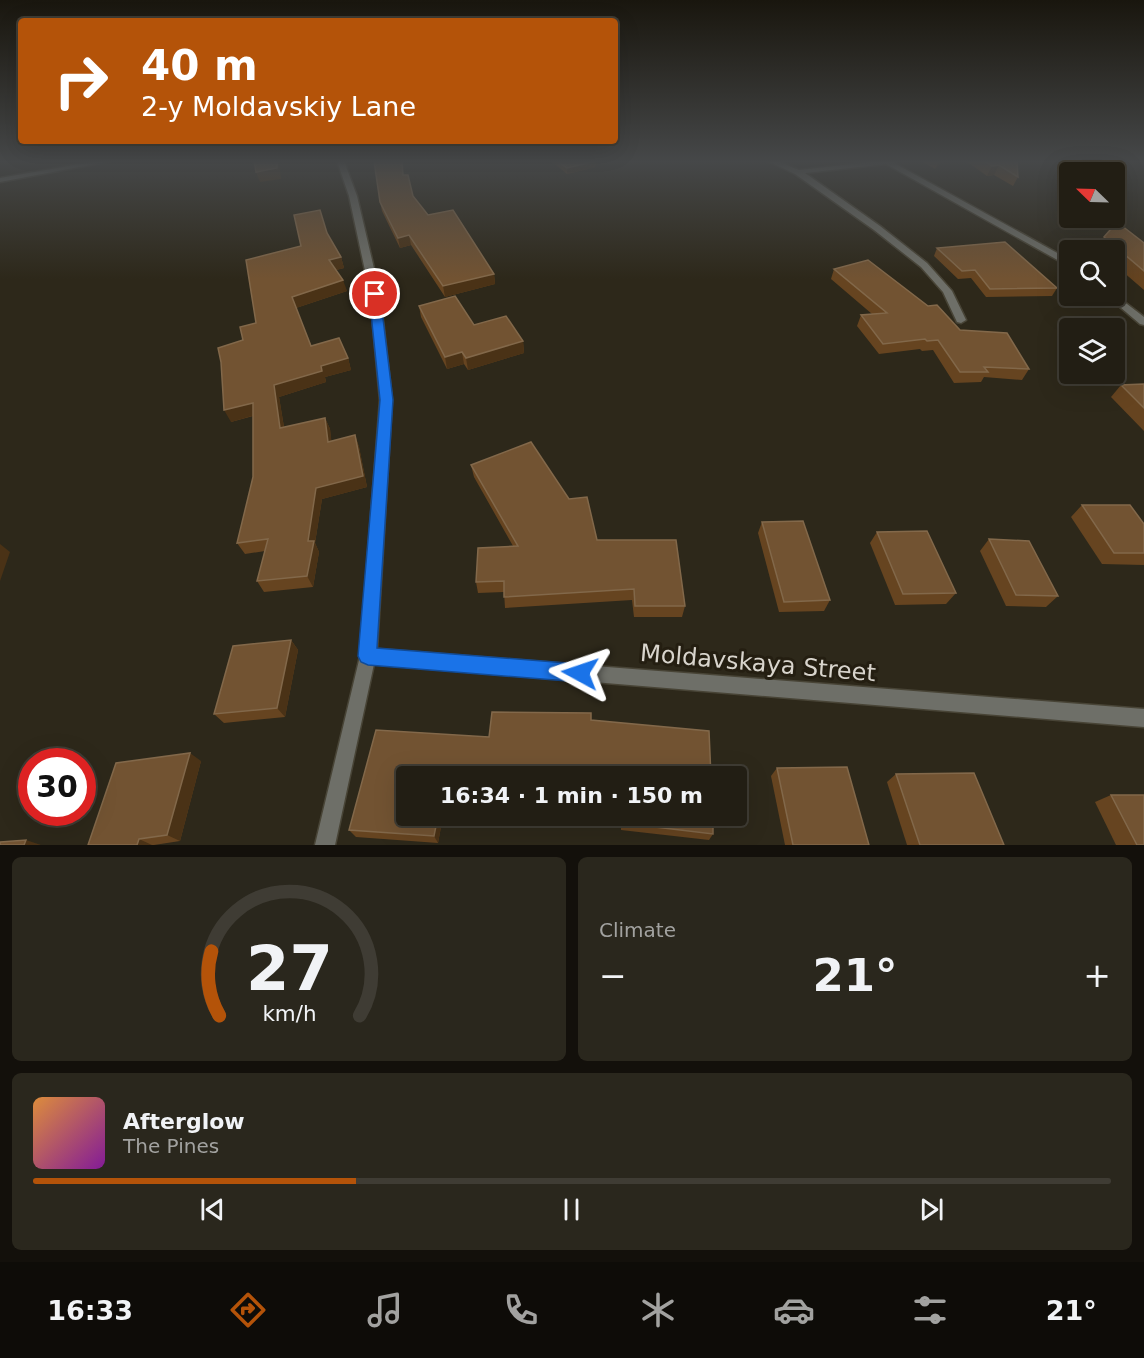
<!DOCTYPE html>
<meta charset="utf-8">
<style>
body{margin:0;font-family:"DejaVu Sans",sans-serif;background:#2a271d;color:#f1f3f6;height:100vh;display:flex;flex-direction:column;font-size:22px;white-space:nowrap}
*{box-sizing:border-box;margin:0}
p{font-size:20px;color:#a2a2a0}
.icon{flex:none;width:33px;height:33px;fill:none;stroke:currentColor;stroke-width:2;stroke-linecap:round;stroke-linejoin:round}
.map{position:relative;height:845px;overflow:hidden}
.side{display:flex;flex-direction:column;gap:12px;padding:12px;background:#13100b;flex:1}
.side>*{flex:none}
.hud{position:absolute;left:18px;top:18px;width:600px;height:126px;border-radius:6px;box-shadow:0 6px 24px #0002,0 0 0 2px #3f3c34;background:#b45309;color:#fff;overflow:hidden}
.needle{width:39px;rotate:293deg}
.fabs{position:absolute;left:1059px;top:162px;display:grid;gap:12px}
.fabs a{display:grid;place-items:center;width:66px;height:66px;border-radius:6px;background:#221e14;box-shadow:0 6px 24px #0002,0 0 0 2px #3f3c34;font-size:30px}
.speed{position:absolute;left:18px;top:748px;display:flex;gap:12px;font-size:30px;font-weight:700;text-align:center}
.speed>*{display:grid;place-content:center;width:78px;height:78px;border-radius:50%;background:#221e14;box-shadow:0 6px 24px #0002,0 0 0 2px #3f3c34;line-height:1}
.speed .limit{border:9px solid #d22;background:#fff;color:#111}
.pin{position:absolute;display:grid;place-items:center;width:51px;height:51px;color:#fff;margin:-26px;border:3px solid #fff;border-radius:50%;box-shadow:0 2px 6px #0007}
.me{position:absolute;width:66px;margin:-33px;rotate:275deg;stroke-linejoin:round;filter:drop-shadow(0 0 4px #0008)}
.turn{display:flex;align-items:center;gap:21px;height:126px;padding:0 24px;font-size:27px}
.turn .icon{width:78px;height:78px;stroke-width:2.5}
.turn b{display:block;font-size:42px;line-height:51px}
.big{font-size:45px;font-weight:800;line-height:1.1}
.side .card{flex:1;display:flex;flex-direction:column;justify-content:center;gap:9px;min-width:0;padding:0 21px;border-radius:9px;background:#2a271d}
.side .dial{align-items:center;gap:0}
.dial svg{height:156px;overflow:visible;fill:none;stroke:#3f3c34;stroke-width:7;stroke-linecap:round;text-anchor:middle}
.dial text{fill:#f1f3f6;stroke:none}
.song{display:flex;align-items:center;gap:18px}
.cover{width:72px;height:72px;border-radius:9px;background:linear-gradient(135deg,hsl(30 70% 55%),hsl(290 70% 35%))}
.played{height:6px;border-radius:3px;background:linear-gradient(90deg,#b45309 30%,#3f3c34 30%)}
.keys{display:flex;justify-content:space-around;direction:ltr}
.heat{display:flex;justify-content:space-between;align-items:center;font-size:33px;direction:ltr}
.side .tiles{flex:1;display:grid;gap:12px;grid-template-columns:1fr 1fr}
.card:last-child{grid-column:span 2}
.trip{position:absolute;left:396px;top:766px;width:351px;height:60px;border-radius:6px;background:#221e14;box-shadow:0 6px 24px #0002,0 0 0 2px #3f3c34;font-weight:800;line-height:60px;text-align:center}
.menu{display:flex;height:96px;justify-content:space-around;align-items:center;background:#0e0c08;color:#a2a2a0}
.menu .icon{width:42px;height:42px}
.menu .on{color:#b45309}
.menu b{font-size:27px;color:#f1f3f6}
.map>svg:first-child{display:block}
.lines{fill:none;stroke-linecap:round;stroke-linejoin:round}
.street-casing{stroke:#484436;stroke-width:3}
.street{fill:#6e6f68;fill-rule:evenodd}
.wall{fill:#664420}
.shaded-wall{fill:#4a3216}
.building{fill:#725332;stroke:#82684a;stroke-width:1.5}
.route{fill:#1a73e8;stroke:#114b97;stroke-width:1.5}
.labels{text-anchor:middle;stroke-width:6;stroke-linejoin:round;paint-order:stroke}
.near-street-label{font-size:24px;fill:#d8d4cc;stroke:#241e11}
</style>
<div class="map">
<svg width="1144" height="845" viewBox="0 0 1144 845">
<rect width="100%" height="100%" fill="#2d281a"/>
<g class="lines">
<defs>
<g id="street">
<path d="M97,161H111L0,182V178Z"/>
<path d="M337,161H344L357,196L380,294L392,400L377,649L1144,709V727L374,664L335,845H315L360,656L380,400L370,294L349,196Z"/>
<path d="M768,161H777L799,170L879,161H897L894,163L1070,260V267L886,164L805,173L880,226L927,263L952,291L966,320L961,323L957,322L943,292L921,267L874,230L795,174Z"/>
<path d="M1114,294L1144,317V325L1140,324L1107,296H1114Z"/>
</g>
</defs>
<!-- street casing -->
<use href="#street" class="street-casing"/>
<!-- street -->
<use href="#street" class="street"/>
</g>
<!-- wall -->
<g class="wall">
<path d="M551,161H596V167L567,174Z"/>
<path d="M921,161H942L935,169Z"/>
<path d="M966,161H1017L1018,177L1013,186L994,175L987,176Z"/>
<path d="M404,175L413,196L428,215L494,274L495,284L445,297L411,245L400,248L382,211L380,202Z"/>
<path d="M327,233L341,257L344,268L336,270L347,291L296,308L311,346L348,358L351,370L325,377L326,382L279,397L284,427L325,418L330,429L331,441L355,435L359,447L367,487L322,499L315,543L319,552L313,587L264,592L257,581L265,551L245,554L237,543L253,477V416L231,422L243,340L256,323L301,246Z"/>
<path d="M1104,237L1144,243V290L1114,264V250H1099L1097,248Z"/>
<path d="M937,248L1057,288L1052,296L986,297L971,278L958,279L934,256Z"/>
<path d="M834,269L928,306L960,330L1029,369L1022,380L984,377L981,382L954,383L933,350L922,351L920,349L879,354L857,326L861,315L872,314L831,279Z"/>
<path d="M419,306L474,325L523,341L524,353L468,370L464,364L447,369L421,317Z"/>
<path d="M1144,384V431L1111,397L1121,385Z"/>
<path d="M471,465L597,540L685,606L682,617H634L632,600L505,608L504,592L478,593L476,582L513,546L474,477Z"/>
<path d="M1082,505L1144,524V565L1102,564L1071,517Z"/>
<path d="M762,522L830,600L824,611L779,612L758,533Z"/>
<path d="M877,532L956,593L946,604L895,605L870,543Z"/>
<path d="M989,539L1058,596L1046,607L1006,606L980,551Z"/>
<path d="M291,640L298,650L285,717L224,723L214,714Z"/>
<path d="M492,712L591,713V720L709,731L711,777H406V816H443L438,843L356,837L349,830L376,730L489,737Z"/>
<path d="M201,761L180,841L154,845H88Z"/>
<path d="M777,768L869,845H785L771,776Z"/>
<path d="M896,774L1004,845H907L887,782Z"/>
<path d="M1111,795L1144,845H1116L1095,802Z"/>
<path d="M621,816H713V834L709,840L621,830Z"/>
</g>
<!-- shaded-wall -->
<g class="shaded-wall">
<path d="M277,161H279L281,179L260,182L256,172Z"/>
<path d="M596,161V167L567,174V168Z"/>
<path d="M939,161H942L935,169Z"/>
<path d="M999,165L994,175L987,176L992,166Z"/>
<path d="M409,235L411,245L400,248L398,238Z"/>
<path d="M341,257L344,268L332,271L329,260Z"/>
<path d="M494,274L495,284L445,297L443,286Z"/>
<path d="M343,280L347,291L296,308L292,297Z"/>
<path d="M523,341L524,353L468,370L466,358Z"/>
<path d="M462,352L464,364L447,369L445,357Z"/>
<path d="M348,358L351,370L325,377L326,382L279,397L286,440L280,428L274,385L321,366Z"/>
<path d="M253,403L259,414L231,422L224,410Z"/>
<path d="M325,418L330,429L333,453L328,442Z"/>
<path d="M355,435L359,447L367,487L322,499L315,543L319,552L313,587L307,576L308,541L316,488Z"/>
<path d="M0,544L10,552L0,581Z"/>
<path d="M291,640L298,650L285,717L277,708Z"/>
<path d="M190,753L201,761L180,841L167,835Z"/>
<path d="M438,816H443L438,843L434,836Z"/>
<path d="M139,839L152,845H137Z"/>
<path d="M26,840L41,845H24Z"/>
</g>
<!-- building -->
<g class="building">
<path d="M254,161H277V168L256,172Z"/>
<path d="M374,161H402L403,175H408L413,196L428,215L453,210L494,274L443,286L409,235L398,238L380,202Z"/>
<path d="M557,161H596L567,168Z"/>
<path d="M984,161H1017L1018,177L999,165L992,166Z"/>
<path d="M320,210L327,233L341,257L329,260L343,280L292,297L311,346L339,338L348,358L321,366L322,371L274,385L280,428L325,418L328,442L355,435L363,476L316,488L308,541H314L307,576L257,581L268,539L237,543L253,477V403L224,410L221,362L218,348L243,340L240,327L256,323L246,260L301,246L294,215Z"/>
<path d="M1117,222L1144,243V271L1104,237Z"/>
<path d="M1005,242L1057,288L990,289L975,270L962,271L937,248Z"/>
<path d="M868,260L928,306L937,305L960,330L1007,333L1029,369L984,367L988,372H960L938,340L927,341L925,339L883,344L861,315L887,313L834,269Z"/>
<path d="M455,296L474,325L506,316L523,341L466,358L462,352L445,357L419,306Z"/>
<path d="M1144,384V408L1121,385Z"/>
<path d="M531,442L569,499L587,497L597,540H676L685,606H635L634,589L504,597V581L476,582L478,548L518,546L471,465Z"/>
<path d="M1082,505H1130L1144,524V553H1114Z"/>
<path d="M803,521L830,600L784,602L762,522Z"/>
<path d="M927,531L956,593L903,594L877,532Z"/>
<path d="M989,539L1029,541L1058,596L1016,595Z"/>
<path d="M291,640L277,708L214,714L233,646Z"/>
<path d="M492,712L591,713V720L709,731L711,777H406V816H438L434,836L349,830L376,730L489,737Z"/>
<path d="M190,753L167,835L139,839L137,845H88L116,763Z"/>
<path d="M847,767L869,845H793L777,768Z"/>
<path d="M974,773L1004,845H920L896,774Z"/>
<path d="M1111,795H1144V845H1137Z"/>
<path d="M622,816H713V834L622,823Z"/>
<path d="M26,840L24,845H0V842Z"/>
</g>
<!-- sky -->
<linearGradient id="sky" x2="0" y2="1"><stop stop-color="#19160e"/><stop offset="0.58" stop-color="#464849"/><stop offset="1" stop-color="#464849" stop-opacity="0"/></linearGradient>
<rect width="1144" height="279" fill="url(#sky)"/>
<!-- route -->
<path class="route" d="M375,291L380,294L393,400L377,648L580,664L587,666L589,673L587,680L580,682L368,665L361,662L358,656L380,400L369,294Z"/>
<g class="labels">
<!-- near-street labels -->
<g class="near-street-label">
<text transform="translate(758 663) rotate(5)" y="8">Moldavskaya Street</text>
</g>
</g>
</svg>
<div class="fabs">
<a><svg class="needle" viewBox="-14 -14 28 28"><path d="M0-13l5 13h-10z" fill="#e53935"/><path d="M0 13l5-13h-10z" fill="#a2a2a0"/></svg></a>
<a><svg class="icon" aria-label="search" viewBox="0 0 24 24"><circle cx="10" cy="10" r="6"/><path d="M15 15l6 6"/></svg></a>
<a><svg class="icon" aria-label="layers" viewBox="0 0 24 24"><path d="M12 4l9 5-9 5-9-5zM3 14l9 5 9-5"/></svg></a>
</div>
<div class="speed"><div class="limit">30</div></div>
<div class="pin" style="left:375px;top:294px;background:#d93025"><svg class="icon" aria-label="arrive" viewBox="0 0 24 24"><path d="M6 21V4h12l-3 4 3 4H6"/></svg></div>
<svg class="me" style="left:580px;top:673px" viewBox="-20 -20 40 40"><path d="M0-17L14 15 0 8-14 15z" fill="#1a73e8" stroke="#fff" stroke-width="4"/></svg>
<div class="trip">16:34 · 1 min · 150 m</div>
<div class="hud">
<div class="turn"><svg class="icon" aria-label="right" viewBox="0 0 24 24"><path d="M7 20v-9h11M14 6l5 5-5 5"/></svg><div><b>40 m</b>2-y Moldavskiy Lane</div></div>
</div>
</div>
<section class="side">
<div class="tiles">
<div class="card dial"><svg viewBox="0 0 100 80">
<path d="M14 69A42 42 0 1 1 86 69"/>
<path d="M14 69A42 42 0 0 1 10 36" stroke="#b45309"/>
<text x="50" y="56" font-size="32" font-weight="700">27</text>
<text x="50" y="72" font-size="11">km/h</text>
</svg></div>
<div class="card"><p>Climate</p>
<div class="heat"><a>−</a><b class="big">21°</b><a>+</a></div>
</div>
<div class="card">
<div class="song"><i class="cover"></i><div><b>Afterglow</b><p>The Pines</p></div></div>
<div class="played"></div>
<div class="keys"><svg class="icon" aria-label="previous" viewBox="0 0 24 24"><path d="M18 5L8 12l10 7zM5 5v14"/></svg><svg class="icon" aria-label="pause" viewBox="0 0 24 24"><path d="M8 5v14M16 5v14"/></svg><svg class="icon" aria-label="next" viewBox="0 0 24 24"><path d="M6 5l10 7-10 7zM19 5v14"/></svg></div>
</div>
</div>
</section>
<nav class="menu">
<b>16:33</b>
<svg class="icon on" aria-label="directions" viewBox="0 0 24 24"><path d="M12 3l9 9-9 9-9-9zM9 14v-3h6M13 9l2 2-2 2"/></svg>
<svg class="icon" aria-label="music" viewBox="0 0 24 24"><path d="M9 18V5l10-2v13"/><circle cx="6" cy="18" r="3"/><circle cx="16" cy="16" r="3"/></svg>
<svg class="icon" aria-label="phone" viewBox="0 0 24 24"><path d="M5 4h4l2 5-3 2q2 4 5 5l2-3 5 2v4C11 20 4 13 5 4z"/></svg>
<svg class="icon" aria-label="climate" viewBox="0 0 24 24"><path d="M12 3v18M4 7l16 10M4 17L20 7"/></svg>
<svg class="icon" aria-label="car" viewBox="0 0 24 24"><path d="M5 17H2v-5l4-1 3-4h7l3 4 3 1v5h-3M9 17h6M6 11h13"/><circle cx="7" cy="17" r="2"/><circle cx="17" cy="17" r="2"/></svg>
<svg class="icon" aria-label="filters" viewBox="0 0 24 24"><path d="M4 7h16M4 17h16"/><circle cx="9" cy="7" r="2"/><circle cx="15" cy="17" r="2"/></svg>
<b>21°</b>
</nav>
